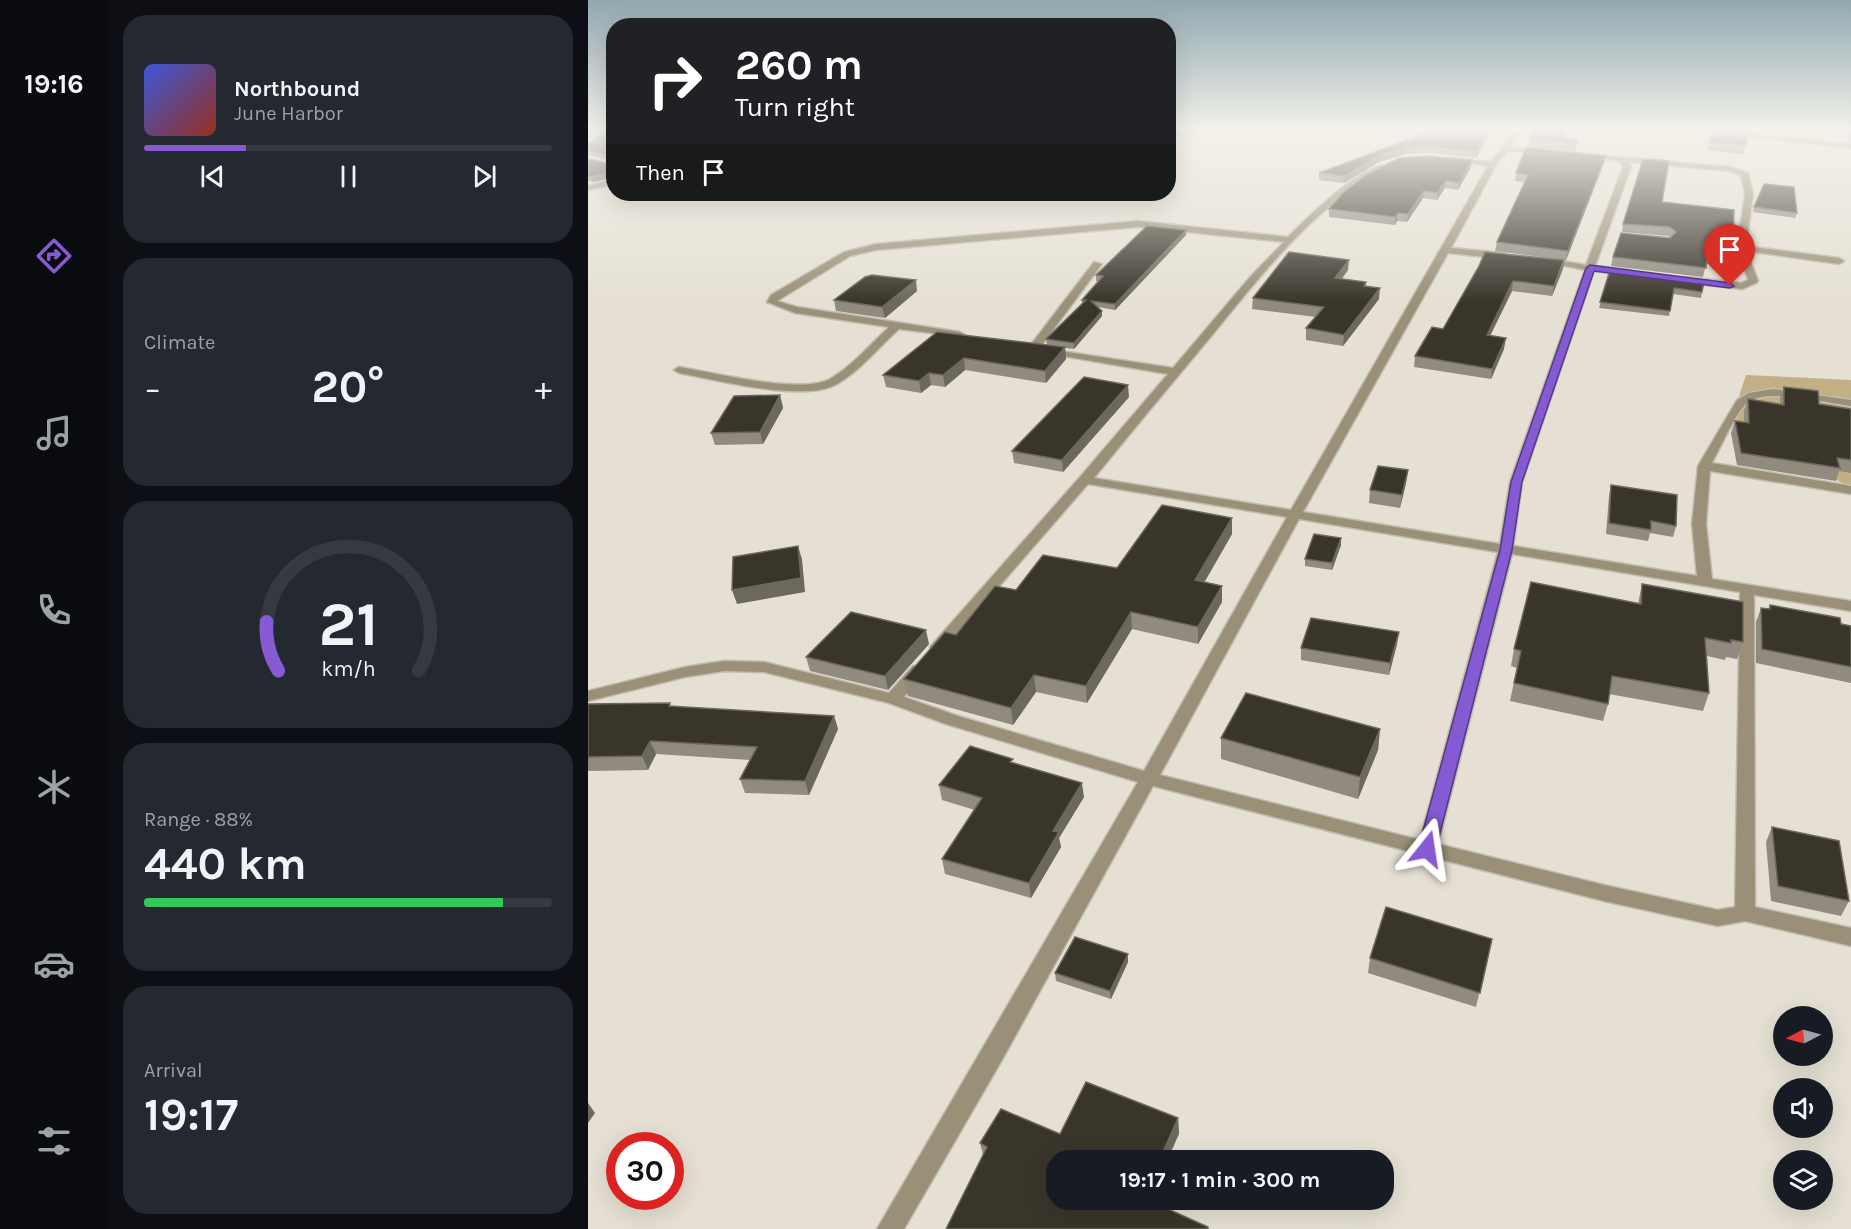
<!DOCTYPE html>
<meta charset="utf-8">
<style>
body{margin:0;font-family:Karla,sans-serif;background:#242831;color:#f1f3f6;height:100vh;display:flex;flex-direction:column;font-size:22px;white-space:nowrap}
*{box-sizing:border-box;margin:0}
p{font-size:20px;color:#9ea1a6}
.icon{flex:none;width:33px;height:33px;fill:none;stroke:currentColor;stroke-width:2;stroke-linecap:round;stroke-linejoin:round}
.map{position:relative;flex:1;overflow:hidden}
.drawer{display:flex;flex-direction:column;gap:15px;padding:15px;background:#0d0f14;width:480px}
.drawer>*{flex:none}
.top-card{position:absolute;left:18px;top:18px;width:570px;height:183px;border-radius:24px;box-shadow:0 6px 24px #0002;background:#202124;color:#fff;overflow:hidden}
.needle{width:39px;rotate:264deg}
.buttons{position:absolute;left:1185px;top:1006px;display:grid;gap:12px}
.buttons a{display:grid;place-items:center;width:60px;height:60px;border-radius:50%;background:#171b24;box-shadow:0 6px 24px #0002;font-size:30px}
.speed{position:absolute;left:18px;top:1132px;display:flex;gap:12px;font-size:30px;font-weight:700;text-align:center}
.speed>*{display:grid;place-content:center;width:78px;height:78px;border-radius:50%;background:#171b24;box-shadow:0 6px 24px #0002;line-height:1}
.speed .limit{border:9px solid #d22;background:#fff;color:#111}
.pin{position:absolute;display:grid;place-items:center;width:51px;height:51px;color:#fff;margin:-62px -26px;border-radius:50% 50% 50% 0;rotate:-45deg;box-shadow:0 0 6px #0007}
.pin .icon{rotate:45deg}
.me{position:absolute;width:66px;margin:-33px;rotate:15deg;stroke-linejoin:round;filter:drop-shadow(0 0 4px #0008)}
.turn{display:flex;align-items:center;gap:21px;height:126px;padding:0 30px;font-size:27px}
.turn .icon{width:78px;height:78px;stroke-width:2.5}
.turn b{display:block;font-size:42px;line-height:51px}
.then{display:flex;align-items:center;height:57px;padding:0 30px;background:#0003;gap:12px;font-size:22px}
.big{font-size:45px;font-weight:700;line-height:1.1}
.drawer .tile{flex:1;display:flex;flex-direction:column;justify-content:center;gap:9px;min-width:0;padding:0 21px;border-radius:24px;background:#242831}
.drawer .dial{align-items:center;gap:0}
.dial svg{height:156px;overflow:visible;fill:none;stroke:#363941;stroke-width:7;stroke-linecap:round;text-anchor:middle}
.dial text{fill:#f1f3f6;stroke:none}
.song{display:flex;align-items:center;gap:18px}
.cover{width:72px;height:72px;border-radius:9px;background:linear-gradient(135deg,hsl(230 70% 55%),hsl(10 70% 35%))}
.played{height:6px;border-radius:3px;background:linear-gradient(90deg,#855ad3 25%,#363941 25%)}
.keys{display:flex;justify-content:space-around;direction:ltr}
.heat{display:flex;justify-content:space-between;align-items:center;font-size:33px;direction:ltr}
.charge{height:9px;border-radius:4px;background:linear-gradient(90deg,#34c759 88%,#363941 0)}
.trip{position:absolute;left:458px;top:1150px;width:348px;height:60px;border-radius:24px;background:#171b24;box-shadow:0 6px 24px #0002;font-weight:700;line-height:60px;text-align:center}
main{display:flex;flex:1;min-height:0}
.tab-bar{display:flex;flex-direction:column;width:108px;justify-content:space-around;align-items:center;background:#090b0e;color:#9ea1a6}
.tab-bar .icon{width:42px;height:42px}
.tab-bar .current{color:#855ad3}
.tab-bar b{font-size:27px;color:#f1f3f6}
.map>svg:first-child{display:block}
.green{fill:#c2af84}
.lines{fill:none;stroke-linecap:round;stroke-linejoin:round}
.minor-casing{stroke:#c0bcb0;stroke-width:3}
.minor{fill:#9a8f77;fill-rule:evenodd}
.wall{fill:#908a7f}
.shaded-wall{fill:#6d685d}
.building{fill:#3a352b;stroke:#6d685d;stroke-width:1.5}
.route{fill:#855ad3;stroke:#563a89;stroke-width:1.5}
</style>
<main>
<nav class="tab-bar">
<b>19:16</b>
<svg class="icon current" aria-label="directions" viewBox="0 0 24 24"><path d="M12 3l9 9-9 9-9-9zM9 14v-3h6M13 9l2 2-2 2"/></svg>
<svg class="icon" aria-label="music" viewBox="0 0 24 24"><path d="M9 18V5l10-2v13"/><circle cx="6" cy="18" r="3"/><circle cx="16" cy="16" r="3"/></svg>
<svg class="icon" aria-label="phone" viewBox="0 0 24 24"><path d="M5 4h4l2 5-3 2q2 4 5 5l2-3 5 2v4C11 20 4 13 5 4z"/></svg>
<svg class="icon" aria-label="climate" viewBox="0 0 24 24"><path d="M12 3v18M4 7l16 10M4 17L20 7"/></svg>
<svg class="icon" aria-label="car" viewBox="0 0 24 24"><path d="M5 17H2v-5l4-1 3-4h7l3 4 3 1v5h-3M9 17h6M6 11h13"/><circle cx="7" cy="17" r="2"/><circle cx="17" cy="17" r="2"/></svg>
<svg class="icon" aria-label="filters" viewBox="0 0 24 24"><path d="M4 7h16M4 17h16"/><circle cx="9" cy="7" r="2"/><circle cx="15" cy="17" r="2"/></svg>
</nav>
<section class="drawer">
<div class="tile">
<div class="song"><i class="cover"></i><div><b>Northbound</b><p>June Harbor</p></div></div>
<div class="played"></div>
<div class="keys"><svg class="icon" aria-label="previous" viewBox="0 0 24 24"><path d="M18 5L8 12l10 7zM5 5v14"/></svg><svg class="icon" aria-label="pause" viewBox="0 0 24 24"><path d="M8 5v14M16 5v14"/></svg><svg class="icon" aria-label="next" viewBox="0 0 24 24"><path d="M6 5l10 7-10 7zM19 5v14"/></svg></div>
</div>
<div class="tile"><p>Climate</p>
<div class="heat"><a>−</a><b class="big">20°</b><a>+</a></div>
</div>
<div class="tile dial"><svg viewBox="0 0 100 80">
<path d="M14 69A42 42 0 1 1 86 69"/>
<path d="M14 69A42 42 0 0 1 8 44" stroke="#855ad3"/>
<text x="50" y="56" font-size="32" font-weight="700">21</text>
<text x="50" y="72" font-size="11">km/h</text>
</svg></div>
<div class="tile"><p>Range · 88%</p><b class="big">440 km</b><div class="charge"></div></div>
<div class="tile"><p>Arrival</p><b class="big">19:17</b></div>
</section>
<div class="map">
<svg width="1263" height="1229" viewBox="0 0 1263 1229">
<rect width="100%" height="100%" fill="#e5e0d3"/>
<!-- green -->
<path class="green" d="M1158,375L1263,380V488L1143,421Z"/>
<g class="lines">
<defs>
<g id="minor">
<path d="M928,130H935L922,147L961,152L957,154L919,151L908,165L863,248L916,253L920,256L916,259L860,253L715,512L912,544L922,482L997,270L953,261L958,258L998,265L1035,167L1031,161L994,156L998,154L1143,167L1160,173L1165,194L1158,246L1251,258L1256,261L1251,264L1159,251L1170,281L1168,283L1154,289L1093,282V278L1096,277L1153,283L1160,280L1149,248L1157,194L1153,176L1142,171L1041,162L1043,167L1007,266L1042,270L1047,273L1042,276L1006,271L934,482L925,546L1109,576L1104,524L1110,466L1149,400L1161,393L1185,389L1263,400V406C1238,403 1178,387 1159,403C1148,412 1131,450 1124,463L1263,486V494L1122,471L1118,524L1124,579L1263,601V611L1166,595L1167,907L1263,928V946L1157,921L1130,926L1016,901L565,786L414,1060L316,1229H289L550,782L358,724L301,703L176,672L136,671L97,677L0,701V691L97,667L136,661L176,662L301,693L325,666H337L339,670L316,697L370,716L556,771L699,517L500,484L355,651L350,652L342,647L492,477L580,374L457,353L452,350L453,348L585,368L663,276L696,242L550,227L288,250L262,256L189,301L209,307L372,332L377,335L376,337L311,329C291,347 273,370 249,384C216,403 129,380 91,373L86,370L91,367C124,372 213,395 242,379C264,366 282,345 301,327L207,313L179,302L183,295L256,252L288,244L550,221L700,237C718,219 773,164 798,165V169C728,204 674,274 625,334C585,382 545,430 506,478L703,510L900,166L861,160L865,158L903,162ZM711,519L910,552L832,840L572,775ZM924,554L1152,592L1147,907L1130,910L1016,885L850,844Z"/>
<path d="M1097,130H1124L1263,144V148Z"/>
<path d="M26,179V184L0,190V186Z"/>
<path d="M506,262L514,264L450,350H442V346Z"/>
</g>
</defs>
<!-- minor casing -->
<use href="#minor" class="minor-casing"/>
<!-- minor -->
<use href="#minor" class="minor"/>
</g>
<!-- wall -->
<g class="wall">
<path d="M26,130V161L0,155V144Z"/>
<path d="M845,130H904L888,158L843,153L818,154L791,162L756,183L731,180V173Z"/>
<path d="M1161,130L1155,154L1119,150L1121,142Z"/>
<path d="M1256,130H1263V142H1261Z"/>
<path d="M977,138L990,139L987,151L940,146L941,139Z"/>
<path d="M0,159L24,164L26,163V177L5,182L0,181Z"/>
<path d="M884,160L883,167L870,190L857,188L849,200L835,198L819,222L809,221L807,225L741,217V209Z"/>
<path d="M1016,163L978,260H976L975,269L964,296L924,291L902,336L916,349L903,379L826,367L827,356L855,329L891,266L968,259L907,251L909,242L937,182L927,181L928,173Z"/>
<path d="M1074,202L1145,257L1143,266L1118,264L1115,277L1023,266L1025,257L1082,237L1080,236L1034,232L1035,224Z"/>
<path d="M1166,207L1209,213L1207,218L1165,212Z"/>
<path d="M598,230V235L527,310L510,307L514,311V316L486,349L477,348L478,359L458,383L377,370L357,387L343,385L333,393L298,387L295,375L349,332L459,345L458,339L494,305V300L511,281H508V275Z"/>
<path d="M760,270L754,279L778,282V286L791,299L755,346L718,340V328L728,317L664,309L665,298Z"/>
<path d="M1022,270L1114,292L1113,298L1085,294L1081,316L1011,308Z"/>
<path d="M329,291L297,318L248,311L246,300Z"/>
<path d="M1196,387L1231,404L1263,409V473L1251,471L1248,481L1149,465L1143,433L1147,421L1156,422V411L1160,399L1192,404V398Z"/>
<path d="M192,395L195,408L175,444L127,445L123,433Z"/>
<path d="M541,397L475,472L426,463L424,451Z"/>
<path d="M820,470L818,483L812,508L781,503L782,490Z"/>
<path d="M1023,485L1088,526L1085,537L1062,533L1060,541L1018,534L1021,496Z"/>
<path d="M644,534L616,582L634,602L610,644L544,629L499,703L448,692L425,725L320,696L316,679L368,635L428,590L529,568Z"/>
<path d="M753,538V545L744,570L717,566V559Z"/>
<path d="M1054,584L1155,642L1149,659L1138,657L1137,660L1119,656L1121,693L1115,711L1021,694L1020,704L1015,721L922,701L929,668L923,666L926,649L1050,604Z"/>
<path d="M1182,605L1263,626V683L1168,663V622L1173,608L1180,609Z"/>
<path d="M341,644L300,690L222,671L218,657Z"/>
<path d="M809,644L801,675L713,660V648Z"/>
<path d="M82,703L83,706L246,716L250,729L221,795L157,793L152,779L162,760L68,754L60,770L0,771V704Z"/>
<path d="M792,729L790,750L770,799L633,759V738Z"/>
<path d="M425,763L496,797L471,838L473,847L443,898L357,874L354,859L387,810L354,800L351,785Z"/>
<path d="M1184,827L1261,901L1253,916L1183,901L1178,842Z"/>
<path d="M904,939L888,1007L780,973L782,958Z"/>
<path d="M540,954V962L523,999L468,981L467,973Z"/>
<path d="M590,1118L591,1134L468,1200H562V1201L620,1227V1229H358L395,1155L392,1143Z"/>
</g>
<!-- shaded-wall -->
<g class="shaded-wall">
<path d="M2,130H9L0,138V132Z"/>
<path d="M587,130H647L580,137V131Z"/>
<path d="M901,130H904L888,158L889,151Z"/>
<path d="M819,148L818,154L791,162L756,183L757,176L792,155Z"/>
<path d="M1018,156L1016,163L978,260L980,251Z"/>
<path d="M884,160L883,167L870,190L871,183Z"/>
<path d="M26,172V177L5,182L3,177Z"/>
<path d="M858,181L857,188L849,200V193Z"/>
<path d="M836,191L835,198L819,222L820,214Z"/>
<path d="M810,213L809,221L807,225V217Z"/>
<path d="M598,230V235L527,310V304Z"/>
<path d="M761,260L760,270L746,288L747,278Z"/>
<path d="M976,260L975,269L964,296L966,286Z"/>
<path d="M328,280L329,291L297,318L294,307Z"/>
<path d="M925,281L924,291L897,346L899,335Z"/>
<path d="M792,288L791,299L755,346L756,335Z"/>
<path d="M514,311V316L486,349V343Z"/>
<path d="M918,338L916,349L903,379L904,369Z"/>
<path d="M477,347L478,359L458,383L457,371Z"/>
<path d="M376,358L377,370L357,387L355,375Z"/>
<path d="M341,373L343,385L333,393L331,381Z"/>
<path d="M540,385L541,397L475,472L474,460Z"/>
<path d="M192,395L195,408L175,444L172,432Z"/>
<path d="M820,470L818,483L812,508L814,495Z"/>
<path d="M644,518V534L608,597L607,580Z"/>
<path d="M753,538V545L744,570V563Z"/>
<path d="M210,546L214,559L217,592L149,604L144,590Z"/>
<path d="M634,586V602L610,644V627Z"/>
<path d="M543,612L544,629L499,703L498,686Z"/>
<path d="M338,630L341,644L300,690L297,676Z"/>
<path d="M811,632L809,644L801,675L802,663Z"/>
<path d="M446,675L448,692L425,725L423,708Z"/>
<path d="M246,716L250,729L221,795L217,781Z"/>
<path d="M792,729L790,750L770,799L772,777Z"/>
<path d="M62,741L68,754L60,770L54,756Z"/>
<path d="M494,783L496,797L471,838L473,847L443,898L441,883L465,831Z"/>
<path d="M540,954V962L523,999L522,991Z"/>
<path d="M0,1103L7,1113L0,1123Z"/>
<path d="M590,1118L591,1134L579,1161H571Z"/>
</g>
<!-- building -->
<g class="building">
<path d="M17,130H26V157L0,150V144Z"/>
<path d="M845,130H901L889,151L843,147L819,148L792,155L757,176L731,173Z"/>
<path d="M945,130H978L977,138L990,139L989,143L941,139Z"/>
<path d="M1125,130H1161L1158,146L1121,142Z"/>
<path d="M1260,130H1263V137Z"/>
<path d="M938,147L1018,156L980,251L909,242L940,175L928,173Z"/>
<path d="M839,156L884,160L871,183L858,181L849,193L836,191L820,214L810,213L807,217L741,209L756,192L778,175L811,158Z"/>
<path d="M0,159L24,164L26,163V172L3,177L0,176Z"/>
<path d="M1055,159L1081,161L1074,202L1146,210L1145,257L1119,256L1118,268L1025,257L1033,233L1082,238L1088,232L1082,227L1035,224Z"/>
<path d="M1176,184L1206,187L1209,213L1166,207Z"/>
<path d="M559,226L598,230L527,304L503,301L514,311L486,343L458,339L498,300H494L515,276L508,275Z"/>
<path d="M701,252L761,260L747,278L778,282L776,286L792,288L756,335L718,328L736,307L665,298Z"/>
<path d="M897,252L976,260L966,286L925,281L899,335L918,338L904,369L827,356L844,327L855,329L891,266Z"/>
<path d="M1022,270L1116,282L1114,292L1086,288L1082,311L1012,302Z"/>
<path d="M284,275L328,280L294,307L246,300L277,277Z"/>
<path d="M349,332L477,347L457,371L376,358L355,375L341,373L331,381L295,375Z"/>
<path d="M496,377L540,385L474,460L424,451Z"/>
<path d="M1196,387L1230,391L1231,404L1263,409V460L1249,458L1252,468L1153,453L1147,421L1161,423L1160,399L1196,405Z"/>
<path d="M192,395L172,432L123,433L146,396Z"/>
<path d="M790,466L820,470L814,495L782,490Z"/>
<path d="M1023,485L1089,495L1088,526L1063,521V530L1021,523Z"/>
<path d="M574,505L644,518L607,580L634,586L610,627L543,612L498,686L446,675L423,708L316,679L357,632L368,635L407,586L428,590L455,555L529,568Z"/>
<path d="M726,534L753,538L744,563L717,559Z"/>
<path d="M210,546L213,578L144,590L145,557Z"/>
<path d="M943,582L1053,604L1054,584L1155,602V642L1143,640V643L1117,638L1121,693L1024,676L1020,704L926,683L933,651L926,649Z"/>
<path d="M1182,605L1252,618L1253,624L1263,626V667L1174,649L1173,608L1182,609Z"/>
<path d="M263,612L338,630L297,676L218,657Z"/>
<path d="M723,618L811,632L802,663L713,648Z"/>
<path d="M658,693L792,729L772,777L633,738Z"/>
<path d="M82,703L81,706L246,716L217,781L152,779L169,747L62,741L54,756L0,757V704Z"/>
<path d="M382,746L425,759L422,762L494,783L465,831L471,832L441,883L354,859L394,798L351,785Z"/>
<path d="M1184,827L1251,841L1261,901L1190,886Z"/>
<path d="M798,907L904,939L892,993L782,958Z"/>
<path d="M487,937L540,954L522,991L467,973Z"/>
<path d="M498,1082L590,1118L571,1161H468V1200H560L620,1227V1229H358L399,1147L392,1143L413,1109L472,1134Z"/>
</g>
<!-- sky -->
<linearGradient id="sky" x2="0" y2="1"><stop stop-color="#91a8b0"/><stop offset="0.43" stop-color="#f3f1eb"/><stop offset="1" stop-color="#f3f1eb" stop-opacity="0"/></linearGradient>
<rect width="1263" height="302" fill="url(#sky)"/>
<!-- route -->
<path class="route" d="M1002,265L1142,283L1146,286L1142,288L1006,271L934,482L924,550L848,849L845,854L839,856L833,854L830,849L912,550L923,482L998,268Z"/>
</svg>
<div class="buttons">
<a><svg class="needle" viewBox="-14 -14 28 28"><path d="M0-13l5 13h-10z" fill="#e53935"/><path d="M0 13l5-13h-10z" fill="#9ea1a6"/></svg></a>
<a><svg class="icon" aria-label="sound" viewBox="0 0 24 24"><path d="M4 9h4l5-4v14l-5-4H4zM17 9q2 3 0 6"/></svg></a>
<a><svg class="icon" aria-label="layers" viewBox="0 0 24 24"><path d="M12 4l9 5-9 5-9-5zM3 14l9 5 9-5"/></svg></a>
</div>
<div class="speed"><div class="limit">30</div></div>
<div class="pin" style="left:1142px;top:286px;background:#d93025"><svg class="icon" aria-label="arrive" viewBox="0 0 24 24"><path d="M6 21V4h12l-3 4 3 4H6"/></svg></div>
<svg class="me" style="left:839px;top:849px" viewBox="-20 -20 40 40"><path d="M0-17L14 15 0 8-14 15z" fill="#855ad3" stroke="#fff" stroke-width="4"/></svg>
<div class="trip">19:17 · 1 min · 300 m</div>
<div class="top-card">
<div class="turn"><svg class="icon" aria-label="right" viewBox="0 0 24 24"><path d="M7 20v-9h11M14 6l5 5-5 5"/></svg><div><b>260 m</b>Turn right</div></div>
<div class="then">Then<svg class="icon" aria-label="arrive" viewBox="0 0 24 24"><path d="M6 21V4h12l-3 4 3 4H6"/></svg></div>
</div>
</div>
</main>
